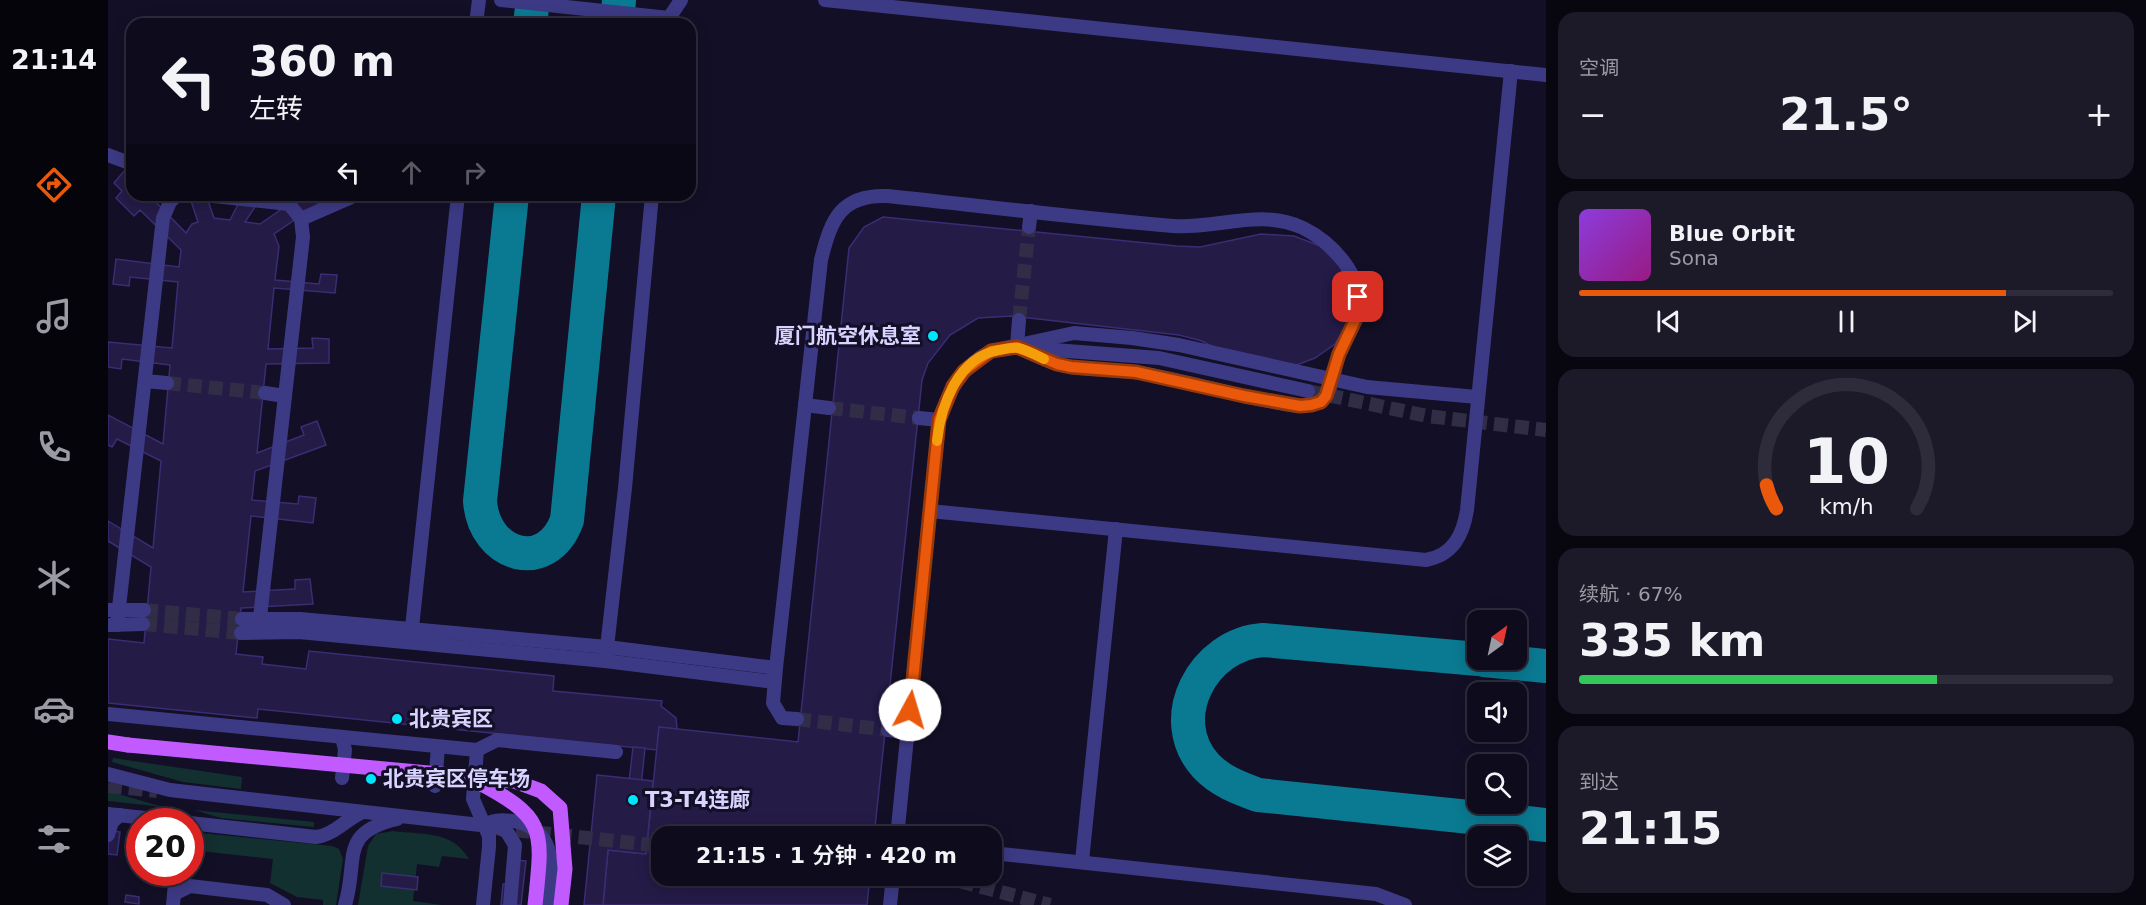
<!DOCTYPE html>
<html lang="zh">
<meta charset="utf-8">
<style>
body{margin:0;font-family:"DejaVu Sans","Noto Sans SC",sans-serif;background:#1c1929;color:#f1f3f6;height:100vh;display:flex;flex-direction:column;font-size:22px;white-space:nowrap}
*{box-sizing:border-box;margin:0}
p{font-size:20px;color:#9b9ba3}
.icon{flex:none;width:33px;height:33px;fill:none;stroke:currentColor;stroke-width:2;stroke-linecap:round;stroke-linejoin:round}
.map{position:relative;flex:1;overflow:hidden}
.details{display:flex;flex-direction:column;gap:12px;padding:12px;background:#08060f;width:600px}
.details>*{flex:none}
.hud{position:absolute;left:18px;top:18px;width:570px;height:183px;border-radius:18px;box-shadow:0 3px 15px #0003,0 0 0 2px #2e2b3b;background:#0e0b1c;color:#f1f3f6;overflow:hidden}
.needle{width:39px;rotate:33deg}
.fabs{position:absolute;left:1359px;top:610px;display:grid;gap:12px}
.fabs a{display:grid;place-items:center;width:60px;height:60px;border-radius:12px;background:#0e0b1c;box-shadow:0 3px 15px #0003,0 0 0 2px #2e2b3b;font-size:30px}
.speed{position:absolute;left:18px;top:808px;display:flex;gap:12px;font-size:30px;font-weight:700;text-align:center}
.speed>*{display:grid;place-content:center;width:78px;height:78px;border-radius:50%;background:#0e0b1c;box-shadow:0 3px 15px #0003,0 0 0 2px #2e2b3b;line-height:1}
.speed .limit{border:9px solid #d22;background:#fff;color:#111}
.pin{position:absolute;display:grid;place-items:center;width:51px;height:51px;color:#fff;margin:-26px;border-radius:12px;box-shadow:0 3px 9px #0006}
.me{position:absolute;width:66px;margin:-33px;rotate:6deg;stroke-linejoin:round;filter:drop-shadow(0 0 4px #0008)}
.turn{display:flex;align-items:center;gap:21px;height:126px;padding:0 24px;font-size:27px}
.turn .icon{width:78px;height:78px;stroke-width:2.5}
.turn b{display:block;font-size:42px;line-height:51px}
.lanes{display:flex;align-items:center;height:57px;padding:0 24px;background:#0003;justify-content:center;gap:30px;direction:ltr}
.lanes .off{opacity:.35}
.big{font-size:45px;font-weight:600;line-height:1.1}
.details .widget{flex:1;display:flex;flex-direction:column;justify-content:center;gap:9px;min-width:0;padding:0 21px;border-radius:18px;background:#1c1929}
.details .dial{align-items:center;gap:0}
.dial svg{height:156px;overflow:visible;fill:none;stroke:#2e2b3b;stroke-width:7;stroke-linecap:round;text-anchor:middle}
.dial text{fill:#f1f3f6;stroke:none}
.song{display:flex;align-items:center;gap:18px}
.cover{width:72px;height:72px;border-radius:9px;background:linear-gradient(135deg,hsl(270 70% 55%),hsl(310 70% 35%))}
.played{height:6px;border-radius:3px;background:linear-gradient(90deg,#ea580c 80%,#2e2b3b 80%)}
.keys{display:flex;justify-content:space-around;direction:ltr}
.heat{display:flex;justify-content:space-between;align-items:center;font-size:33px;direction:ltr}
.charge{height:9px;border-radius:4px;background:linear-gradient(90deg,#34c759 67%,#2e2b3b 0)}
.trip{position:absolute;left:543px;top:826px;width:351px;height:60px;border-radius:18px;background:#0e0b1c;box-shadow:0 3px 15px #0003,0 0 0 2px #2e2b3b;font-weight:600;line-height:60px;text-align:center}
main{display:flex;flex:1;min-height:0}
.menu{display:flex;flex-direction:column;width:108px;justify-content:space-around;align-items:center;background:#06040b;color:#9b9ba3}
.menu .icon{width:42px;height:42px}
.menu .active{color:#ea580c}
.menu b{font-size:27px;color:#f1f3f6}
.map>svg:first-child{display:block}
.green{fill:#12302f}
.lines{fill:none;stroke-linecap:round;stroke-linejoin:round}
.taxiway{stroke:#0a7a92;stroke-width:34}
.building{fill:#241b47;stroke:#3b2d73;stroke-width:1.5}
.minor-tunnel{stroke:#312d47;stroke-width:14;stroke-dasharray:14 7;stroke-linecap:butt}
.minor{stroke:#3d3a85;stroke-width:14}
.major{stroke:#c25bff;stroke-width:15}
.major-bridge{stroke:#c25bff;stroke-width:15}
.route-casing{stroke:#983908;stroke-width:15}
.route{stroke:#ea580c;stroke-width:10}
.slow{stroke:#f59e0b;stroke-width:10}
.poi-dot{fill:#00e5ff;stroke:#130f26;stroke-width:2}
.labels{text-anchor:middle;stroke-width:6;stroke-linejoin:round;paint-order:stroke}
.poi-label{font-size:21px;font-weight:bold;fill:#d9d4ff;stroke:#130f26;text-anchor:start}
</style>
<main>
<nav class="menu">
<b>21:14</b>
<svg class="icon active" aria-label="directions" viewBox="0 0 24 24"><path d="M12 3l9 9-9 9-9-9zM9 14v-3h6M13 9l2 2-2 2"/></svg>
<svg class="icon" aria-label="music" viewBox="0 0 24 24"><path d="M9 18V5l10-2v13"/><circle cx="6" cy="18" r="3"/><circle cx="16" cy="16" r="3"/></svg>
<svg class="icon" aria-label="phone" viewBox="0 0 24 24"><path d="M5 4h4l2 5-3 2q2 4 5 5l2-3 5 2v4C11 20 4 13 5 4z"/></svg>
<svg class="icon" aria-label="climate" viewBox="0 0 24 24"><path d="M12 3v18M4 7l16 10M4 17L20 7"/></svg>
<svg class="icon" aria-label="car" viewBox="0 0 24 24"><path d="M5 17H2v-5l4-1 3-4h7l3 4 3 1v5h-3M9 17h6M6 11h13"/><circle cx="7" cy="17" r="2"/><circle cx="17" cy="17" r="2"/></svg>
<svg class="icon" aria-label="filters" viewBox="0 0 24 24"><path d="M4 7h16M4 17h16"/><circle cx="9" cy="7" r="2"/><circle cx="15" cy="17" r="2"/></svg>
</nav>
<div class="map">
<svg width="1438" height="905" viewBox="0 0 1438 905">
<rect width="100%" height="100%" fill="#130f26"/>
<!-- green -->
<g class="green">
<path d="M5,758L134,777L133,789L75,782L4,762Z"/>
<path d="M0,791L55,807L0,801Z"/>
<path d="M86,810L206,822V827L113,818Z"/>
<path d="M285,831C315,835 344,830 361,859L334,856L331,867L309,864L305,901L334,905H250L260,846L268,834Z"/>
<path d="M83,832L224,846L231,849L235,859L228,905H215V900L189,897L162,883L165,859L83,850Z"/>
</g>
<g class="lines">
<!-- taxiway -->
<g class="taxiway">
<path d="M422,24L425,0"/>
<path d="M509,24L511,0"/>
<path d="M404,195L372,501C376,557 439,575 459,520L491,195"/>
<path d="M1370,659L1155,640C1095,644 1055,719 1098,766C1112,781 1131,788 1150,795L1438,825"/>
<path d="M1376,660L1438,666"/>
</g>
</g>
<!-- building -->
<g class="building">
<path d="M17,170L24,177V195H41L78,233L84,224L90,222L81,195H98L106,218L122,220L135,195H155L137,222L152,224L194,195H223L166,234L171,246L167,280L211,284L213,274L229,275L227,293L166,288L160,349L205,348L204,338L221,339V363L158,364L149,453L196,435L193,427L209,421L218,445L147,471L144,500L190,504L191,496L208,498L205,523L143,516L135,592L187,589V580L202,579L205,604L133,608L128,654L155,657L154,664L198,669L201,651L446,676L445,691L554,701L553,706L568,718L569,729L551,727L549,750L150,709L149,718L0,703V639L36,643L43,567L0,541V521L45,548L53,461L9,439L4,447L0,445V415L55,444L62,365L14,359L13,369L0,367V342L64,348L70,282L22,277L21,286L5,284L8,259L71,267L73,250L32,210L26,216L8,198L14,191L6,183Z"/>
<path d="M775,217L1069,246L1092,247L1153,234L1186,236L1212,246L1240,274L1247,311L1227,344L1207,358L1186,366L1115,352L1094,341L1071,335L904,316L870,318L842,335L820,363L814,380L766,837H554V876H762L759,905H495L500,850L538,854L551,727L690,742L741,248L756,227Z"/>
<path d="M525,747L537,748L526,853L513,851Z"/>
<path d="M489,775L545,781L538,854L500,850L495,905H476Z"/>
<path d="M0,830L12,832L9,855L0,854Z"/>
<path d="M23,850L32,851V858L22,857Z"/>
<path d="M406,860L418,861L413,905H393L395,884L403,885Z"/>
<path d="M274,873L310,877L309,890L273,886Z"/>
<path d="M18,895L31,897V904L17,902Z"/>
</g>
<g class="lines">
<!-- minor-tunnel -->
<g class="minor-tunnel">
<path d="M911,320L921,227"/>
<path d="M59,383L157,393"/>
<path d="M1200,391L1319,416L1438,430"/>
<path d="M721,408L811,418"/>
<path d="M36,610L134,619"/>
<path d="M35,624L133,633"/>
<path d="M689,719L780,730"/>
<path d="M0,786L49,791"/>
<path d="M387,828L554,846"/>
<path d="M832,876L942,905"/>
</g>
<!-- minor -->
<g class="minor">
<path d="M393,0L561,18"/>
<path d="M717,0L1438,75"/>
<path d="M368,24L371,0"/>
<path d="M560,24L561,18L573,0"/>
<path d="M0,155L24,164"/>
<path d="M96,195L181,204L193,219L195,237L151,626"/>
<path d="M193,219L248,195"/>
<path d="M921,227L923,211"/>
<path d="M909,347L911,320"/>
<path d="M920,348L1051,358L1200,391"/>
<path d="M37,381L59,383"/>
<path d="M157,393L177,396"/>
<path d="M697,405L721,408"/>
<path d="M811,418L831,420"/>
<path d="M822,511L1318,560C1345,555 1355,535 1359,510L1403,71"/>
<path d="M0,610H36"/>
<path d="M134,619H192L499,647L668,668"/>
<path d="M2,625L35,624"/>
<path d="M9,625L55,218L62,202L69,195"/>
<path d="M133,633L191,632L497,661L666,682"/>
<path d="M303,637L350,195"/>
<path d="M498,656L517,488L544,195"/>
<path d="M0,714L369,750L365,799L381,836V847L375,905"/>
<path d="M689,719L674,718L665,703L668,668L713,260C723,219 733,194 780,196C875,206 970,218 1065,226C1110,229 1152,208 1195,228C1225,243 1257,277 1250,313C1247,328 1235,341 1230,356C1225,374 1225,401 1202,405C1189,408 1174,403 1160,401C1117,393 1075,380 1032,373C1005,369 978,371 952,365C937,361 923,353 909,347"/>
<path d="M780,730L799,732"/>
<path d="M234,737L237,750L234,778"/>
<path d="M369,750L389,740L508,752"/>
<path d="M0,774L62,790L390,827L399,832L407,845L402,905"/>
<path d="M327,786L330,747"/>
<path d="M0,814L74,822"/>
<path d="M82,823L208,837C226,835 238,819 255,812"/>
<path d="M381,823C390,819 404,820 414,823C451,837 443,872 440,905"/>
<path d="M0,835L4,822L12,815"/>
<path d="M789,837L831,420C841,390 854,366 883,351L966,333L1024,338L1071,345L1259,387L1369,397"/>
<path d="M884,853L1268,894L1297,905"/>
<path d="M974,861L1008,529"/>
<path d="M66,894L82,886L159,895L176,905"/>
<path d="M65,905L68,873"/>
<path d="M237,905C251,859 230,833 289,819"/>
<path d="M782,905L785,876"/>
</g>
<!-- major -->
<path class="major" d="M0,742L20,745"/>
<!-- major-bridge -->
<g class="major-bridge">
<path d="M20,745L406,781L433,791L452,808L457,869L453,905"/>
<path d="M368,781C439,818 435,829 427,905"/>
</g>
</g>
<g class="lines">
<defs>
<path id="route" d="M802,710L831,420L845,386L856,371L883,351L909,347L949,364L963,367L1028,372L1136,396L1192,406L1203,405L1213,402L1218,396L1231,354L1250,314V297"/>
</defs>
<!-- route casing -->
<use href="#route" class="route-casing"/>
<!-- route -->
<use href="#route" class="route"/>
<!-- slow -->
<path class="slow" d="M829,441C833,405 850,357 891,350C897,349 905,347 910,348C919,350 928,355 936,359"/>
</g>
<!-- markers -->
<g class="poi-dot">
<circle cx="825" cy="336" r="6"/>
<circle cx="289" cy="719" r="6"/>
<circle cx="263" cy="779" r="6"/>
<circle cx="525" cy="800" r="6"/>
</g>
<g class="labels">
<!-- poi labels -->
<g class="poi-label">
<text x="813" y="343" text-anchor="end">厦门航空休息室</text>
<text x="301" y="726">北贵宾区</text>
<text x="275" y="786">北贵宾区停车场</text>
<text x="537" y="807">T3-T4连廊</text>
</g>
</g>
</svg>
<div class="fabs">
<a><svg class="needle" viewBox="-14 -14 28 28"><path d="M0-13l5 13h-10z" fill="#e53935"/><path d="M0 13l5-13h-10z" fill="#9b9ba3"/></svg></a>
<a><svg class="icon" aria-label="sound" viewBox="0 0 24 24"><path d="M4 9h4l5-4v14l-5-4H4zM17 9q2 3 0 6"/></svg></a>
<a><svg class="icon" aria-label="search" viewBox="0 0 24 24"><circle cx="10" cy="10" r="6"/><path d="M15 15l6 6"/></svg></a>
<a><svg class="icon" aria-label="layers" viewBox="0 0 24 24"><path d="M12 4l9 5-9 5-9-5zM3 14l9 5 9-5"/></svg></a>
</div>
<div class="speed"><div class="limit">20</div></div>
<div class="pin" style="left:1250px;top:297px;background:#d93025"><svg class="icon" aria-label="arrive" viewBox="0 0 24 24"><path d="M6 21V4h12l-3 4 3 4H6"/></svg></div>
<svg class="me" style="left:802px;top:710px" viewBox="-20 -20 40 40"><circle r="19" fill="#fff"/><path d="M0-13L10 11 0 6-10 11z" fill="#ea580c"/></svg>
<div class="trip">21:15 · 1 分钟 · 420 m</div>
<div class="hud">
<div class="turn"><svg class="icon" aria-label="left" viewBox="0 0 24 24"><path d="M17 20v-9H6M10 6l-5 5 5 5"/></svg><div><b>360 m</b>左转</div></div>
<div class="lanes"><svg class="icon" aria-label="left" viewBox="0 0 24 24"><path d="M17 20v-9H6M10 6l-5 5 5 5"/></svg><svg class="icon off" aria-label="ahead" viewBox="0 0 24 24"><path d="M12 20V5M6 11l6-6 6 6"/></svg><svg class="icon off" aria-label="right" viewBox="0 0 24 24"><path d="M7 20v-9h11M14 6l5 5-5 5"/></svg></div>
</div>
</div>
<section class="details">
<div class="widget"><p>空调</p>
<div class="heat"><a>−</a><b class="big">21.5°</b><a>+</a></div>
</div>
<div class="widget">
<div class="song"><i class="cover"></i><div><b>Blue Orbit</b><p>Sona</p></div></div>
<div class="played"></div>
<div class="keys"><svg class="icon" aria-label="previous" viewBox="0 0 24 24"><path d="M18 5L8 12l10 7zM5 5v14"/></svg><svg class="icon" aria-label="pause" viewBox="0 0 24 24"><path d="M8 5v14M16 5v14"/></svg><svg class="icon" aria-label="next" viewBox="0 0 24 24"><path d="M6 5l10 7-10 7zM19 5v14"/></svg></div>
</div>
<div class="widget dial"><svg viewBox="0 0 100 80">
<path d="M14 69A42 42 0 1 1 86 69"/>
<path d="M14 69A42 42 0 0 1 9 57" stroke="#ea580c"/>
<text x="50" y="56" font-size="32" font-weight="700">10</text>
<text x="50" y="72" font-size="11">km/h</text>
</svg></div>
<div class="widget"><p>续航 · 67%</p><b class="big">335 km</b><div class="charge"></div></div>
<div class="widget"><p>到达</p><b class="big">21:15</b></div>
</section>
</main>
